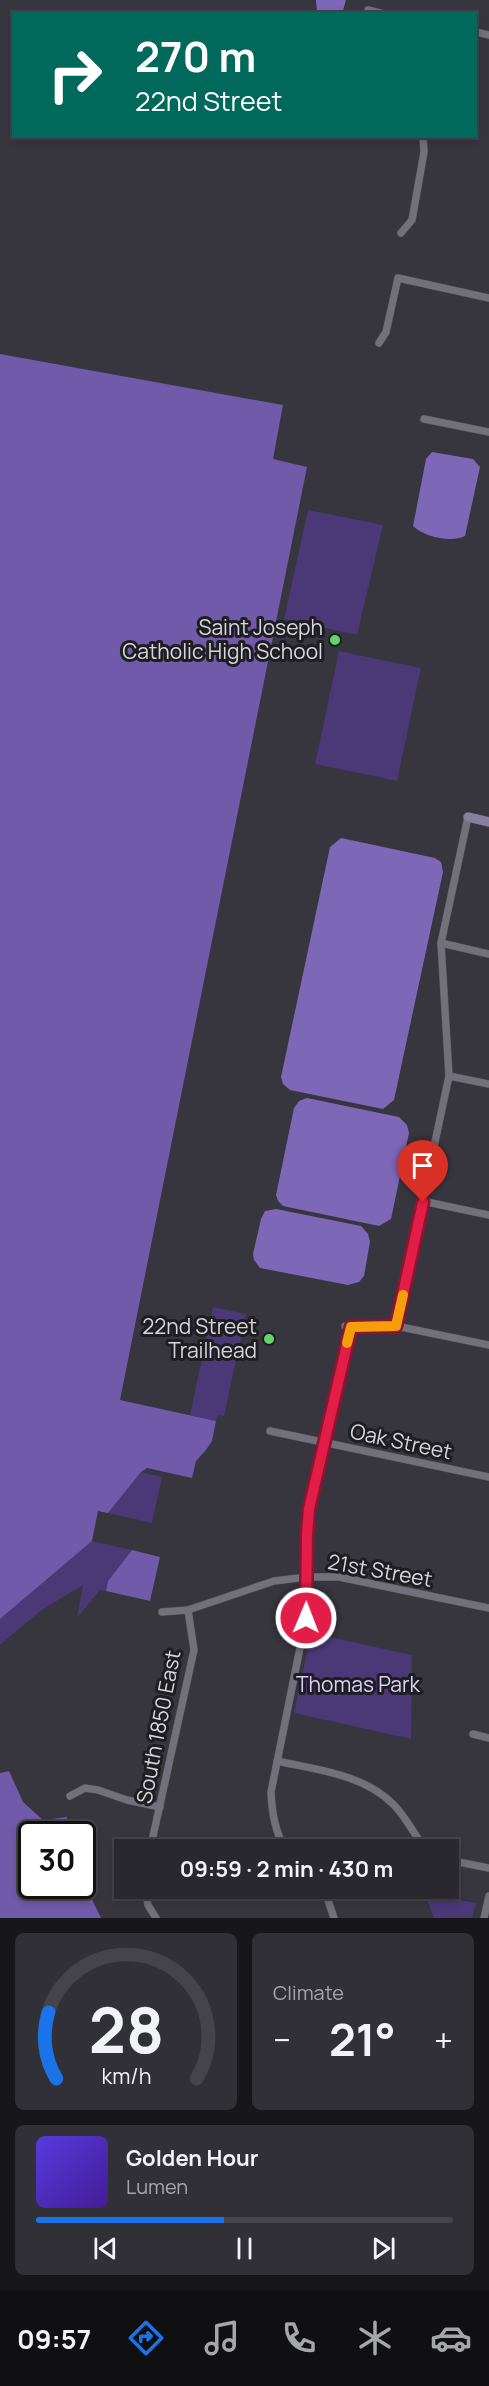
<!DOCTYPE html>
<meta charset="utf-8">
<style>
body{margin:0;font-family:Manrope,sans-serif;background:#313036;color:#f1f3f6;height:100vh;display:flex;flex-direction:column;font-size:22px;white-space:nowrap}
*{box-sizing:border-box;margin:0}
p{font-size:20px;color:#a5a6aa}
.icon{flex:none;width:33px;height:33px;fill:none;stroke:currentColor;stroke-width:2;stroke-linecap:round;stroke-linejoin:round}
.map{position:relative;height:1918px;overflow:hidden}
.drawer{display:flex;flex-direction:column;gap:15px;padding:15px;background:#171619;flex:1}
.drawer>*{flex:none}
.top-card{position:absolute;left:12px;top:12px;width:465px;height:126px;border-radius:0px;box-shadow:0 3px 9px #0003,0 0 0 2px #45444a;background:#00695c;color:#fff;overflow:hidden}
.speed{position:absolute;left:18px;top:1821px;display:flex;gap:12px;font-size:30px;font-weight:700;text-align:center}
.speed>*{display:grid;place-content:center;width:78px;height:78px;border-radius:50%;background:#29282e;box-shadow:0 3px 9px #0003,0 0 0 2px #45444a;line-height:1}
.speed .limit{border:3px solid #111;border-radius:9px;background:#fff;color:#111}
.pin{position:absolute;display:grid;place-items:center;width:51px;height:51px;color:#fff;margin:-62px -26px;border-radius:50% 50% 50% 0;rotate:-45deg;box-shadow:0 0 6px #0007}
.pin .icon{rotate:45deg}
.me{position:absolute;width:66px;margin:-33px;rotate:1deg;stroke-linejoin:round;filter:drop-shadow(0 0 4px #0008)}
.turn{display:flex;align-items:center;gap:21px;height:126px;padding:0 24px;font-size:27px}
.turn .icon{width:78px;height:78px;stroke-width:2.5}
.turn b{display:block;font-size:42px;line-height:51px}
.big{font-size:45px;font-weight:700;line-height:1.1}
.drawer .card{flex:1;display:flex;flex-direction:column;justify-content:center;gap:9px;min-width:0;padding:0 21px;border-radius:9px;background:#313036}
.drawer .dial{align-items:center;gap:0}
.dial svg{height:156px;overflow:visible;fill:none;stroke:#45444a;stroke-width:7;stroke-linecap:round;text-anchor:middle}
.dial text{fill:#f1f3f6;stroke:none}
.song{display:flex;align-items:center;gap:18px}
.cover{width:72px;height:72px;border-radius:9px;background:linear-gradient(135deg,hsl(250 70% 55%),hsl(260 70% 35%))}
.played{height:6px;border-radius:3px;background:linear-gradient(90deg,#1a73e8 45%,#45444a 45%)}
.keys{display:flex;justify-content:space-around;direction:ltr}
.heat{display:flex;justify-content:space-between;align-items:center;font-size:33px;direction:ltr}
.drawer .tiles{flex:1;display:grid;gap:15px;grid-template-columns:1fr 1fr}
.card:last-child{grid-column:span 2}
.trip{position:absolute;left:114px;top:1839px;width:345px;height:60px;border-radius:0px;background:#29282e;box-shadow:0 3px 9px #0003,0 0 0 2px #45444a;font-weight:700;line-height:60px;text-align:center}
.dock{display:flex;height:96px;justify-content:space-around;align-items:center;background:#101012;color:#a5a6aa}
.dock .icon{width:42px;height:42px}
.dock .selected{color:#1a73e8}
.dock b{font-size:27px;color:#f1f3f6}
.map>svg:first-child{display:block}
.green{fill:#4a3877}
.forest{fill:#705aa9}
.water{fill:#7d67b7}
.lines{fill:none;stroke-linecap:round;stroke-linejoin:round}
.street-casing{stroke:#56545c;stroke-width:8}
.secondary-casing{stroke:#56545c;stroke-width:10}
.street{stroke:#72707b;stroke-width:7}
.secondary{stroke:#867f9f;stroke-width:9}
.route-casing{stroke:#92132f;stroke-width:15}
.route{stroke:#e11d48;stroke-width:10}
.slow{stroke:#f59e0b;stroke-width:10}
.poi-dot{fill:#62d469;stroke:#1e1d21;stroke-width:2}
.labels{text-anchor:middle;stroke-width:6;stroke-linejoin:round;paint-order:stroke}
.poi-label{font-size:21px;fill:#d7d6dc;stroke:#1e1d21;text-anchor:end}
.street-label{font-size:21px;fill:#d7d6dc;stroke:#1e1d21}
.park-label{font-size:21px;fill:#d9d0fc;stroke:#1e1d21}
</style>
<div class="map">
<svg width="489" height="1918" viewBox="0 0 489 1918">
<rect width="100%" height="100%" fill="#37353e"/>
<!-- green -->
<g class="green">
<path d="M308,510L383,525L357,635L284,619Z"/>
<path d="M339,651L421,668L397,781L315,764Z"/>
<path d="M213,1307L246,1314L224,1416L218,1415L216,1421L190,1415Z"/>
<path d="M141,1472L162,1477L152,1523L108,1513Z"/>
<path d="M92,1541L132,1550L108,1581L106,1591L100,1590L77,1618L83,1585L40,1611L0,1645V1619Z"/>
<path d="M311,1633L412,1655L411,1739L294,1713Z"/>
<path d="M425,1894L476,1903L472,1918H434Z"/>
</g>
<!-- forest -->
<g class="forest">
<path d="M0,354L283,405L273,459L307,467L120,1400L216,1421L212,1441L206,1450L196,1461L192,1478L147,1468L141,1472L108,1513L98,1511L92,1541L0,1619Z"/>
<path d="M132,1550L160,1557L150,1601L106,1591L108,1581Z"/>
<path d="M9,1771L23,1802L43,1820L67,1817L68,1834H32V1886H82L83,1881L101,1918H0V1773Z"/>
</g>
<!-- water -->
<g class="water">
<path d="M316,0H346L342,14L317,13Z"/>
<path d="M432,452L473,459L480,467L465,536C452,543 424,537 413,526L426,459Z"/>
<path d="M341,838L435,858L441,862L443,872L394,1100L383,1109L290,1090L283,1084L281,1077L330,847Z"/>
<path d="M307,1098L399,1117L407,1125L409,1133L391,1219L379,1226L283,1206L278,1201L276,1195L294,1108L299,1101Z"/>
<path d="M276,1209L361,1226L368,1234L370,1242L364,1276L359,1282L348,1285L260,1268L254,1260L253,1254L261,1219L265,1211Z"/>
</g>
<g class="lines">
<defs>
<g id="street">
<path d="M368,10L384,14"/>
<path d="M476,32L489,35"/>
<path d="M401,233L412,220L424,152L423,136"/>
<path d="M379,343L386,332L398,278L489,298"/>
<path d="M424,419L489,432"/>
<path d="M441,943L489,954"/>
<path d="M449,1076L489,1084"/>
<path d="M422,1201L489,1215"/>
<path d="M345,1326H396L489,1345"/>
<path d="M396,1326L449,1076L441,943L468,817"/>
<path d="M270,1431L489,1477"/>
<path d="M162,1612L188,1610L274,1581L307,1577H339L489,1608"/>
<path d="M473,1734L489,1738"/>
<path d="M277,1761C317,1770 363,1774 393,1804C407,1818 414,1835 426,1850"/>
<path d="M70,1796L85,1788L98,1790L127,1800L160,1807"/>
<path d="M150,1850L194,1650L188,1610"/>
<path d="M286,1850C275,1832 272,1813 271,1792L306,1618L307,1535L309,1509L351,1327"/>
<path d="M448,1860L489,1868"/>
<path d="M145,1888L148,1905L156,1918"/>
<path d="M324,1888L334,1918"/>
<path d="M484,1918L489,1896"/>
</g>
<path id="secondary" d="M468,817L489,822"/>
</defs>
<!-- street casing -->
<use href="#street" class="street-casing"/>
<!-- secondary casing -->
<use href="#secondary" class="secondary-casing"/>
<!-- street -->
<use href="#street" class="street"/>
<!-- secondary -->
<use href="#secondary" class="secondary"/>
</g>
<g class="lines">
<defs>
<path id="route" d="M306,1618L307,1535L309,1509L351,1327L396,1326L423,1202"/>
</defs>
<!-- route casing -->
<use href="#route" class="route-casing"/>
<!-- route -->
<use href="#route" class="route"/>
<!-- slow -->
<path class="slow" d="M347,1343L351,1327L396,1326L403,1295"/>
</g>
<!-- markers -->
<g class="poi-dot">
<circle cx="335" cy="640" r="6"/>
<circle cx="269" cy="1339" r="6"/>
</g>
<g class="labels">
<!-- poi labels -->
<g class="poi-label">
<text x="323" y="635">Saint Joseph<tspan x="323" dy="24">Catholic High School</tspan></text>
<text x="257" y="1334">22nd Street<tspan x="257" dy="24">Trailhead</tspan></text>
</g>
<!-- street labels -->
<g class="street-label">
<text transform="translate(401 1442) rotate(12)" y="7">Oak Street</text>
<text transform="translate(380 1571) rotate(10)" y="7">21st Street</text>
<text transform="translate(159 1727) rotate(-79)" y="7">South 1850 East</text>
</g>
<!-- park labels -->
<g class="park-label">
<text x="358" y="1692">Thomas Park</text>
</g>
</g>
</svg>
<div class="speed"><div class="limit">30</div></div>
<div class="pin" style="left:423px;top:1202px;background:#d93025"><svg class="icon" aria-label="arrive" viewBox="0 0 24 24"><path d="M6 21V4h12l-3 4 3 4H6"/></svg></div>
<svg class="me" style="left:306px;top:1618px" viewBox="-20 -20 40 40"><circle r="17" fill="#e11d48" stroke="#fff" stroke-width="3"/><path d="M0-11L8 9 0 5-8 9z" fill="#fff"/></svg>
<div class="trip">09:59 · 2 min · 430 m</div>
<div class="top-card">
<div class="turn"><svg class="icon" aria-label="right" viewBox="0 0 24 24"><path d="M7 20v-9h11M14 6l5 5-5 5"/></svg><div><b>270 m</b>22nd Street</div></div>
</div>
</div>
<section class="drawer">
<div class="tiles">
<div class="card dial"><svg viewBox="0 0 100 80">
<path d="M14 69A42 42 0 1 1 86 69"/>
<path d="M14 69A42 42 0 0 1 10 35" stroke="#1a73e8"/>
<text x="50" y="56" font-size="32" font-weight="700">28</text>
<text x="50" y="72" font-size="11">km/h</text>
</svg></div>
<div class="card"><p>Climate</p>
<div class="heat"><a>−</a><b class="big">21°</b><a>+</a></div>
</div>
<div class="card">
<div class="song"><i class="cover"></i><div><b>Golden Hour</b><p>Lumen</p></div></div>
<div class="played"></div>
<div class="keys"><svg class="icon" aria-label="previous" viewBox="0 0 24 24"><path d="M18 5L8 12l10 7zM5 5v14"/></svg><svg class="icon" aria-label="pause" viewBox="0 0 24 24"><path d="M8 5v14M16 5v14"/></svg><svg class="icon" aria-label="next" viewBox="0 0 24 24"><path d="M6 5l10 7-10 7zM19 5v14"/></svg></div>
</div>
</div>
</section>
<nav class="dock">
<b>09:57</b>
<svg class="icon selected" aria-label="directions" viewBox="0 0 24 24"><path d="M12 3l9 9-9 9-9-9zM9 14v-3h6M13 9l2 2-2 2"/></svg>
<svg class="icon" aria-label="music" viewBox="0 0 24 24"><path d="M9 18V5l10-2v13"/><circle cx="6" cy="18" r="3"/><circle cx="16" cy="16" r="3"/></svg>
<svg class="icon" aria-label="phone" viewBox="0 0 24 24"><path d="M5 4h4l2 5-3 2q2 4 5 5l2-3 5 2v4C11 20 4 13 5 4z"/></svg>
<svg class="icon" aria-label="climate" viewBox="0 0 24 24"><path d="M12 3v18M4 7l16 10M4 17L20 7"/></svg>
<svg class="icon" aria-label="car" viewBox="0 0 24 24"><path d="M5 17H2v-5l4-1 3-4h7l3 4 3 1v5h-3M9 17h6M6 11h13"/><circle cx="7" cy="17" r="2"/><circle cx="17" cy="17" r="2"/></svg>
</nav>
